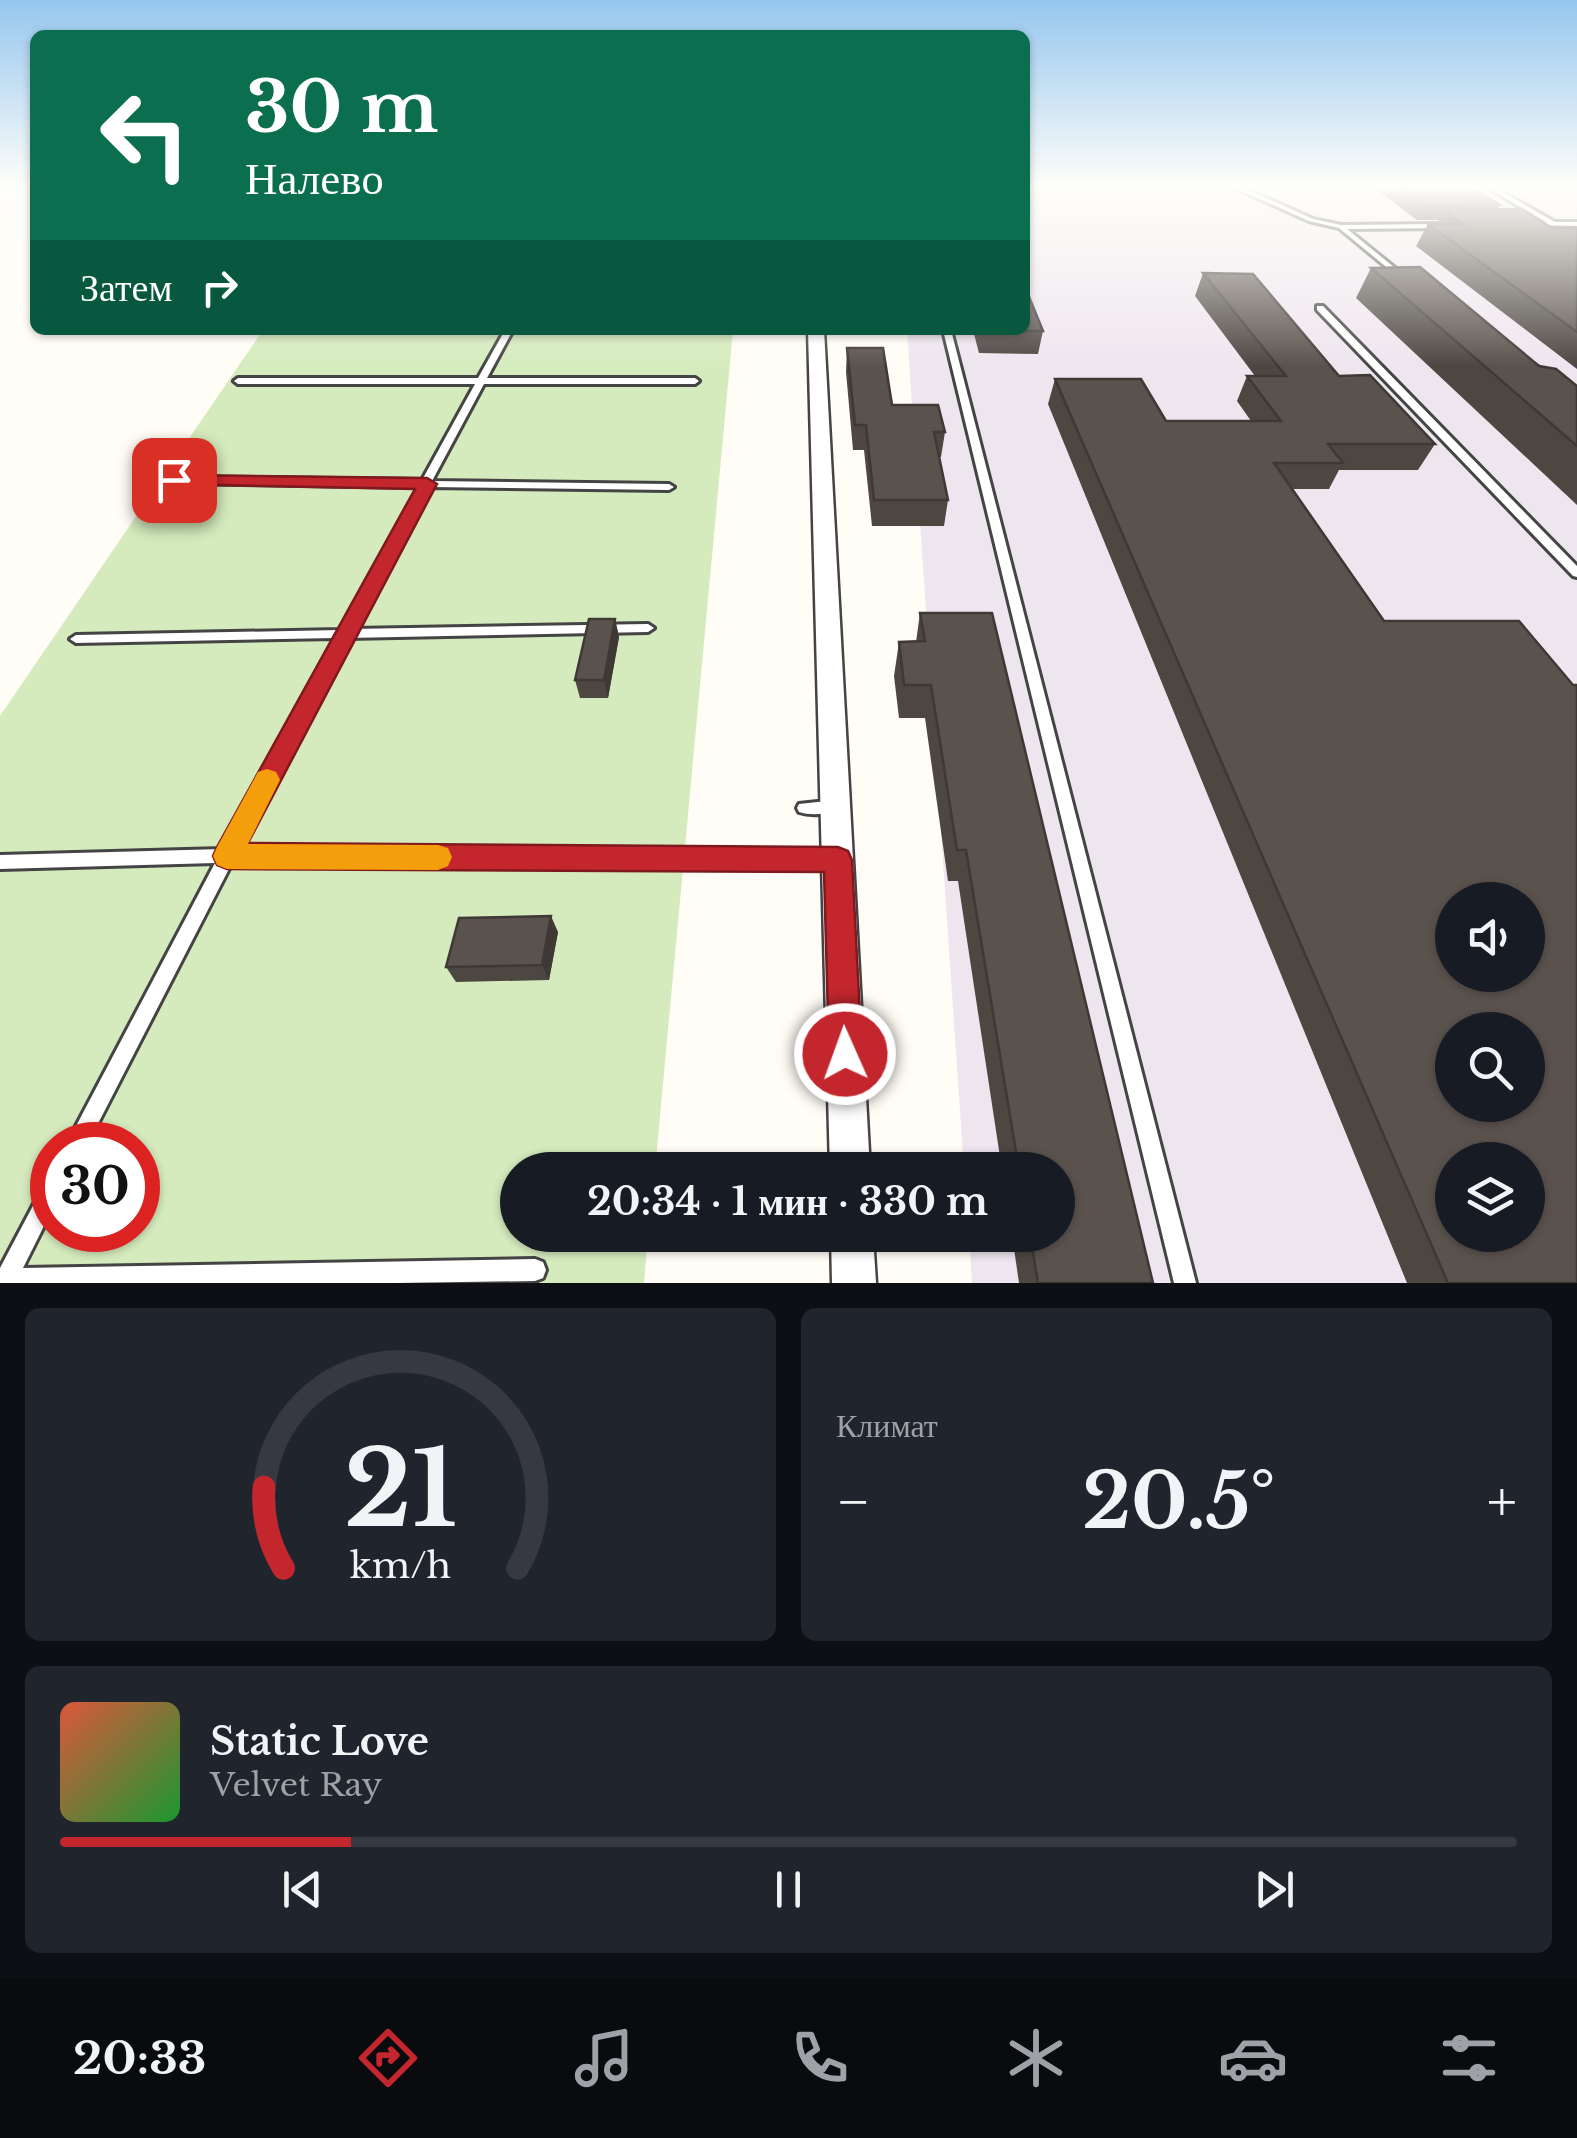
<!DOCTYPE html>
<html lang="ru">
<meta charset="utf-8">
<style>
body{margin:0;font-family:"Libre Baskerville",serif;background:#20242c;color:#f1f3f6;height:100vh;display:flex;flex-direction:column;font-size:38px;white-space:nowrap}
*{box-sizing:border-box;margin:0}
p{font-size:32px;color:#9ea1a6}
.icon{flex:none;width:55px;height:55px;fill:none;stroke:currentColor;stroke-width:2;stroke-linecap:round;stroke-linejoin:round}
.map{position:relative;height:1283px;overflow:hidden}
.details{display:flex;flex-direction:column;gap:25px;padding:25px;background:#0d0f14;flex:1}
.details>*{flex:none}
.hud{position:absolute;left:30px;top:30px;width:1000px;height:305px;border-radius:15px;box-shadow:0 2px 8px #0004;background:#0b6e4f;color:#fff;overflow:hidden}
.buttons{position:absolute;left:1435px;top:882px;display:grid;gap:20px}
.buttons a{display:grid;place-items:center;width:110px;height:110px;border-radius:50%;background:#171b24;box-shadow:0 2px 8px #0004;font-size:50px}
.speed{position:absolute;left:30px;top:1122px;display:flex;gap:20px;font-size:50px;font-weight:700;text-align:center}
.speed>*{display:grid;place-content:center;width:130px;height:130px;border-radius:50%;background:#171b24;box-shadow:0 2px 8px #0004;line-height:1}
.speed .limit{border:15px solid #d22;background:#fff;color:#111}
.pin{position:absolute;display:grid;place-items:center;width:85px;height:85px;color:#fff;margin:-42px;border-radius:20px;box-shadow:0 5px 15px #0006}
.me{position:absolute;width:110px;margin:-55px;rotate:358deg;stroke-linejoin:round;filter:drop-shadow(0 0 8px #0008)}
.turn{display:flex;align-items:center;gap:35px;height:210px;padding:0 50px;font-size:45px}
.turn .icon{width:130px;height:130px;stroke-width:2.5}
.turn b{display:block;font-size:70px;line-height:85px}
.then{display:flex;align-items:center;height:95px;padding:0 50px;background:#0003;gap:20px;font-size:38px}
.big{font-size:75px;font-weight:700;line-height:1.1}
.details .tile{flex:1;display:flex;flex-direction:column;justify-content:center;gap:15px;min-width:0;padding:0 35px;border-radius:15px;background:#20242c}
.details .dial{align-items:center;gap:0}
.dial svg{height:260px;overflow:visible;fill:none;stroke:#363941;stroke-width:7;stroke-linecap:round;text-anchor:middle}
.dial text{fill:#f1f3f6;stroke:none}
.song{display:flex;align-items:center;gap:30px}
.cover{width:120px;height:120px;border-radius:15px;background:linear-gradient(135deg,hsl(10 70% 55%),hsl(130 70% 35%))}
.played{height:10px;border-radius:5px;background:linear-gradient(90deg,#c4262e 20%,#363941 20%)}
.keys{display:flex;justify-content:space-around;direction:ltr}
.heat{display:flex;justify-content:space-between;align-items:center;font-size:55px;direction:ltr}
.details .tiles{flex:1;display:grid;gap:25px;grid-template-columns:1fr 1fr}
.tile:last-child{grid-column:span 2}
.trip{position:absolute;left:500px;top:1152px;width:575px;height:100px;border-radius:50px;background:#171b24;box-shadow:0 2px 8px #0004;font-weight:700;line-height:100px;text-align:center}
.tabs{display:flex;height:160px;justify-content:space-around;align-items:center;background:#090b0e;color:#9ea1a6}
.tabs .icon{width:70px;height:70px}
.tabs .selected{color:#c4262e}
.tabs b{font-size:45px;color:#f1f3f6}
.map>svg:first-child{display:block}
.industrial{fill:#eee6ef;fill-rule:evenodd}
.green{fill:#d5ebbd;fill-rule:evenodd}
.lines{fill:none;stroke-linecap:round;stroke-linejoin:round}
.service-casing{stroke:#444;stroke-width:6}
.minor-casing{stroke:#444;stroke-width:5}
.service{fill:#fff;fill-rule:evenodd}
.minor{fill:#fff;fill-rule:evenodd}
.wall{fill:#4d4742}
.shaded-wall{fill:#3f3936}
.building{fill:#5a524d;stroke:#3f3936;stroke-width:2.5;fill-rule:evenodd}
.route{fill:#c4262e;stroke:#7f191e;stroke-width:2.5}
.slow{fill:#f59e0b}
</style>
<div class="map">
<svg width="1577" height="1283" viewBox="0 0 1577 1283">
<rect width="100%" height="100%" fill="#fffdf5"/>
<!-- industrial -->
<path class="industrial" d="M1025,187H1577V1283H972L969,1235H1058V1170H964L907,330H1025ZM1452,900H1528V975H1452ZM1452,1030H1528V1105H1452ZM1452,1160H1528V1235H1452Z"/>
<!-- green -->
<path class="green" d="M263,330H733L655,1170H518V1235H648L644,1283H0V716ZM52,1145H138V1230H52Z"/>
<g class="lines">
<defs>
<g id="service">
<path d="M1233,187H1242L1313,219L1341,225L1440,224L1443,226L1440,228L1347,229L1405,276V280H1402L1339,228L1309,221Z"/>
<path d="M1486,187H1494L1555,222H1577V226L1528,225L1527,224L1530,222H1546Z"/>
<path d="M1317,306H1323L1577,566V577L1573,576L1317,310Z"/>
<path d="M505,330H513L487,378H695L699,381L695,384H484L432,481L669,484L674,487L669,490L429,487L352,629L648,624L654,628L648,632L347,638L239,849L837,853L843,855L845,860L843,865L837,867L232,863L87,1145H66L215,863L0,869V855L223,849L335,638L76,643L70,639L76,635L340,630L419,487L174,483L169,480L174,477L422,480L475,384H238L234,381L238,378H478Z"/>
<path d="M943,330H951L1196,1283H1174Z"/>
<path d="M836,800L841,802L843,806L841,810C829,814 811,816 799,812L797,808L799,804Z"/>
<path d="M52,1180V1210L23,1268L535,1259L543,1262L546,1270L543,1278L535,1281L398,1283H0V1268L45,1183Z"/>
</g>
<g id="minor">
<path d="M808,330H824L870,1170H830Z"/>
<path d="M831,1235H873L876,1283H832Z"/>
</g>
</defs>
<!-- service casing -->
<use href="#service" class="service-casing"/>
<!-- minor casing -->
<use href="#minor" class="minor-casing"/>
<!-- service -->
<use href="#service" class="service"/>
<!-- minor -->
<use href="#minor" class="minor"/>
</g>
<!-- wall -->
<g class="wall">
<path d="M1373,187H1456L1500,205L1497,209L1552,228H1577V369L1416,246L1428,224H1436L1439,220H1417Z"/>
<path d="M1371,268L1577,386V505L1356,298Z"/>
<path d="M1203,273L1339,376L1435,444L1418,470H1339L1329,489H1293L1577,1283H1407L1048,404L1055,379L1166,421H1251L1237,401L1247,376H1255L1195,296Z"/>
<path d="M973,330H1025L1043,331L1038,354L979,353Z"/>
<path d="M847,348L892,405L945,432L941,457H939L948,500L944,526H872L864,450H853L846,372Z"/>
<path d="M920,613L1153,1283H1019L1012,1235H1058V1170H1002L958,881H948L925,718H899L894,676L899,642H916Z"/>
<path d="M615,619L619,637L608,698H580L575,680Z"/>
<path d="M558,932L549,980L456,982L446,967Z"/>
</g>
<!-- shaded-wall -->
<g class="shaded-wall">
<path d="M615,619L619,637L608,698L604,680Z"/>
<path d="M551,916L558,932L549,980L542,965Z"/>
</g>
<!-- building -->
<g class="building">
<path d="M1398,187L1474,189L1500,205L1424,206Z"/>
<path d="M1522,209L1552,228H1577V332L1428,224H1463L1444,210Z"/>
<path d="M1420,267L1539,366L1556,369L1577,386V446L1371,268Z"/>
<path d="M1203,273L1253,274L1339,376L1370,375L1435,444H1328L1343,463H1274L1384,621H1519L1573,685H1577V1283H1448L1055,379H1141L1166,421H1281L1247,376H1286ZM1452,900H1528V975H1452ZM1452,1030H1528V1105H1452ZM1452,1160H1528V1235H1452Z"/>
<path d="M1025,287L1043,331H983L1025,330Z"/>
<path d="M847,348H883L892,405H938L945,432H934L948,500H874L866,425H855Z"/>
<path d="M920,613H992L1153,1283H1038L1030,1235H1058V1170H1019L966,850H957L931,685H904L899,642L925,641Z"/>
<path d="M589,619H615L604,680H575Z"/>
<path d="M551,916L542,965L446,967L459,918Z"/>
</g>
<!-- sky -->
<linearGradient id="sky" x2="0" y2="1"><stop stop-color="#95c6ee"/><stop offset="0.51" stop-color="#fffefa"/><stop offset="1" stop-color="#fffefa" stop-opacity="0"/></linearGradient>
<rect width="1577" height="367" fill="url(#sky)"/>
<!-- route -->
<path class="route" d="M174,475L427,478L437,484L248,843L838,847L848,851L852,860L862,1054L857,1066L845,1070L833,1066L829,1054L824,872L227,869L217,865L213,856L217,847L415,489L168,484V476Z"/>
<!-- slow -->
<path class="slow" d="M267,769L276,772L280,780L248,844L438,845L448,848L452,857L448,866L438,870L227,869L217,865L213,856L217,847L258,772Z"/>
</svg>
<div class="buttons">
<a><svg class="icon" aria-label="sound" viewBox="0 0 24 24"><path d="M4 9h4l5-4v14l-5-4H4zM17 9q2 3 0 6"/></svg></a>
<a><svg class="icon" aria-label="search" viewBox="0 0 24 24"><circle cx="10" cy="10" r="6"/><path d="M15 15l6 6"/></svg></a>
<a><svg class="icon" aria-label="layers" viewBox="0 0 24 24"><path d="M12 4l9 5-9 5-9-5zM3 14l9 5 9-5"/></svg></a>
</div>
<div class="speed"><div class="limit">30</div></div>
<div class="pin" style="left:174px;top:480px;background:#d93025"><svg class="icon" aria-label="arrive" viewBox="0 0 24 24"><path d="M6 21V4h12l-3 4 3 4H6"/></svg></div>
<svg class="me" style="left:845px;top:1054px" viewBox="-20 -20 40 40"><circle r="17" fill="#c4262e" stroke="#fff" stroke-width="3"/><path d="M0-11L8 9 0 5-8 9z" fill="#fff"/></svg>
<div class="trip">20:34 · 1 мин · 330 m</div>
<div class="hud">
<div class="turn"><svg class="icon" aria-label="left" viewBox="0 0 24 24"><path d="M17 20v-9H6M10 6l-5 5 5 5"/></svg><div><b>30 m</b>Налево</div></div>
<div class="then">Затем<svg class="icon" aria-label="right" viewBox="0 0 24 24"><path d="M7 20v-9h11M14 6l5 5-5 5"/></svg></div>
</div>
</div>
<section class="details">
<div class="tiles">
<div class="tile dial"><svg viewBox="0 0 100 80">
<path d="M14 69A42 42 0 1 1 86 69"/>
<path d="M14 69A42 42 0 0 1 8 44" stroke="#c4262e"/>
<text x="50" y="56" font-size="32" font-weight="700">21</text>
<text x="50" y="72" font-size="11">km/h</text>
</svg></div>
<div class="tile"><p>Климат</p>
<div class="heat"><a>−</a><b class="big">20.5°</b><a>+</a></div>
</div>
<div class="tile">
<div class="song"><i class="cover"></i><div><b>Static Love</b><p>Velvet Ray</p></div></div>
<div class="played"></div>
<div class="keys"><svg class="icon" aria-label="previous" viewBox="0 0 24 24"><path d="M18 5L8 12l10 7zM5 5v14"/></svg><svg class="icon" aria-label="pause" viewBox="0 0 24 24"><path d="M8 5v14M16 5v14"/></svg><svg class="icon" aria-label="next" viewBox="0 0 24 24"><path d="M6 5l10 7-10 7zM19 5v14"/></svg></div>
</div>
</div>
</section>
<nav class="tabs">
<b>20:33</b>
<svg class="icon selected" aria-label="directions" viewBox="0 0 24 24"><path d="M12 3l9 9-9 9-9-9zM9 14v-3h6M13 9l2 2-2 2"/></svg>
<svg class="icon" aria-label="music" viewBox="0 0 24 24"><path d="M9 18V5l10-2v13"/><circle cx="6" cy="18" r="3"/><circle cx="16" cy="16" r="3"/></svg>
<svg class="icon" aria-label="phone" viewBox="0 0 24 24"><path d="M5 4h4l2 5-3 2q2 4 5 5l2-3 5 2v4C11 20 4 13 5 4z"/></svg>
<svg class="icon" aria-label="climate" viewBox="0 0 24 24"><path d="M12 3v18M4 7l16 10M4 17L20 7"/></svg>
<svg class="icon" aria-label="car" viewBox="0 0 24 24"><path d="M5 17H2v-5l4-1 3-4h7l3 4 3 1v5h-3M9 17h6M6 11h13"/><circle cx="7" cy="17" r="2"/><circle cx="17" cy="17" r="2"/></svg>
<svg class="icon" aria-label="filters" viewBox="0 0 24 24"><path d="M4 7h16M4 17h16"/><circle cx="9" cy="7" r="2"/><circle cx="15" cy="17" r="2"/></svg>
</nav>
